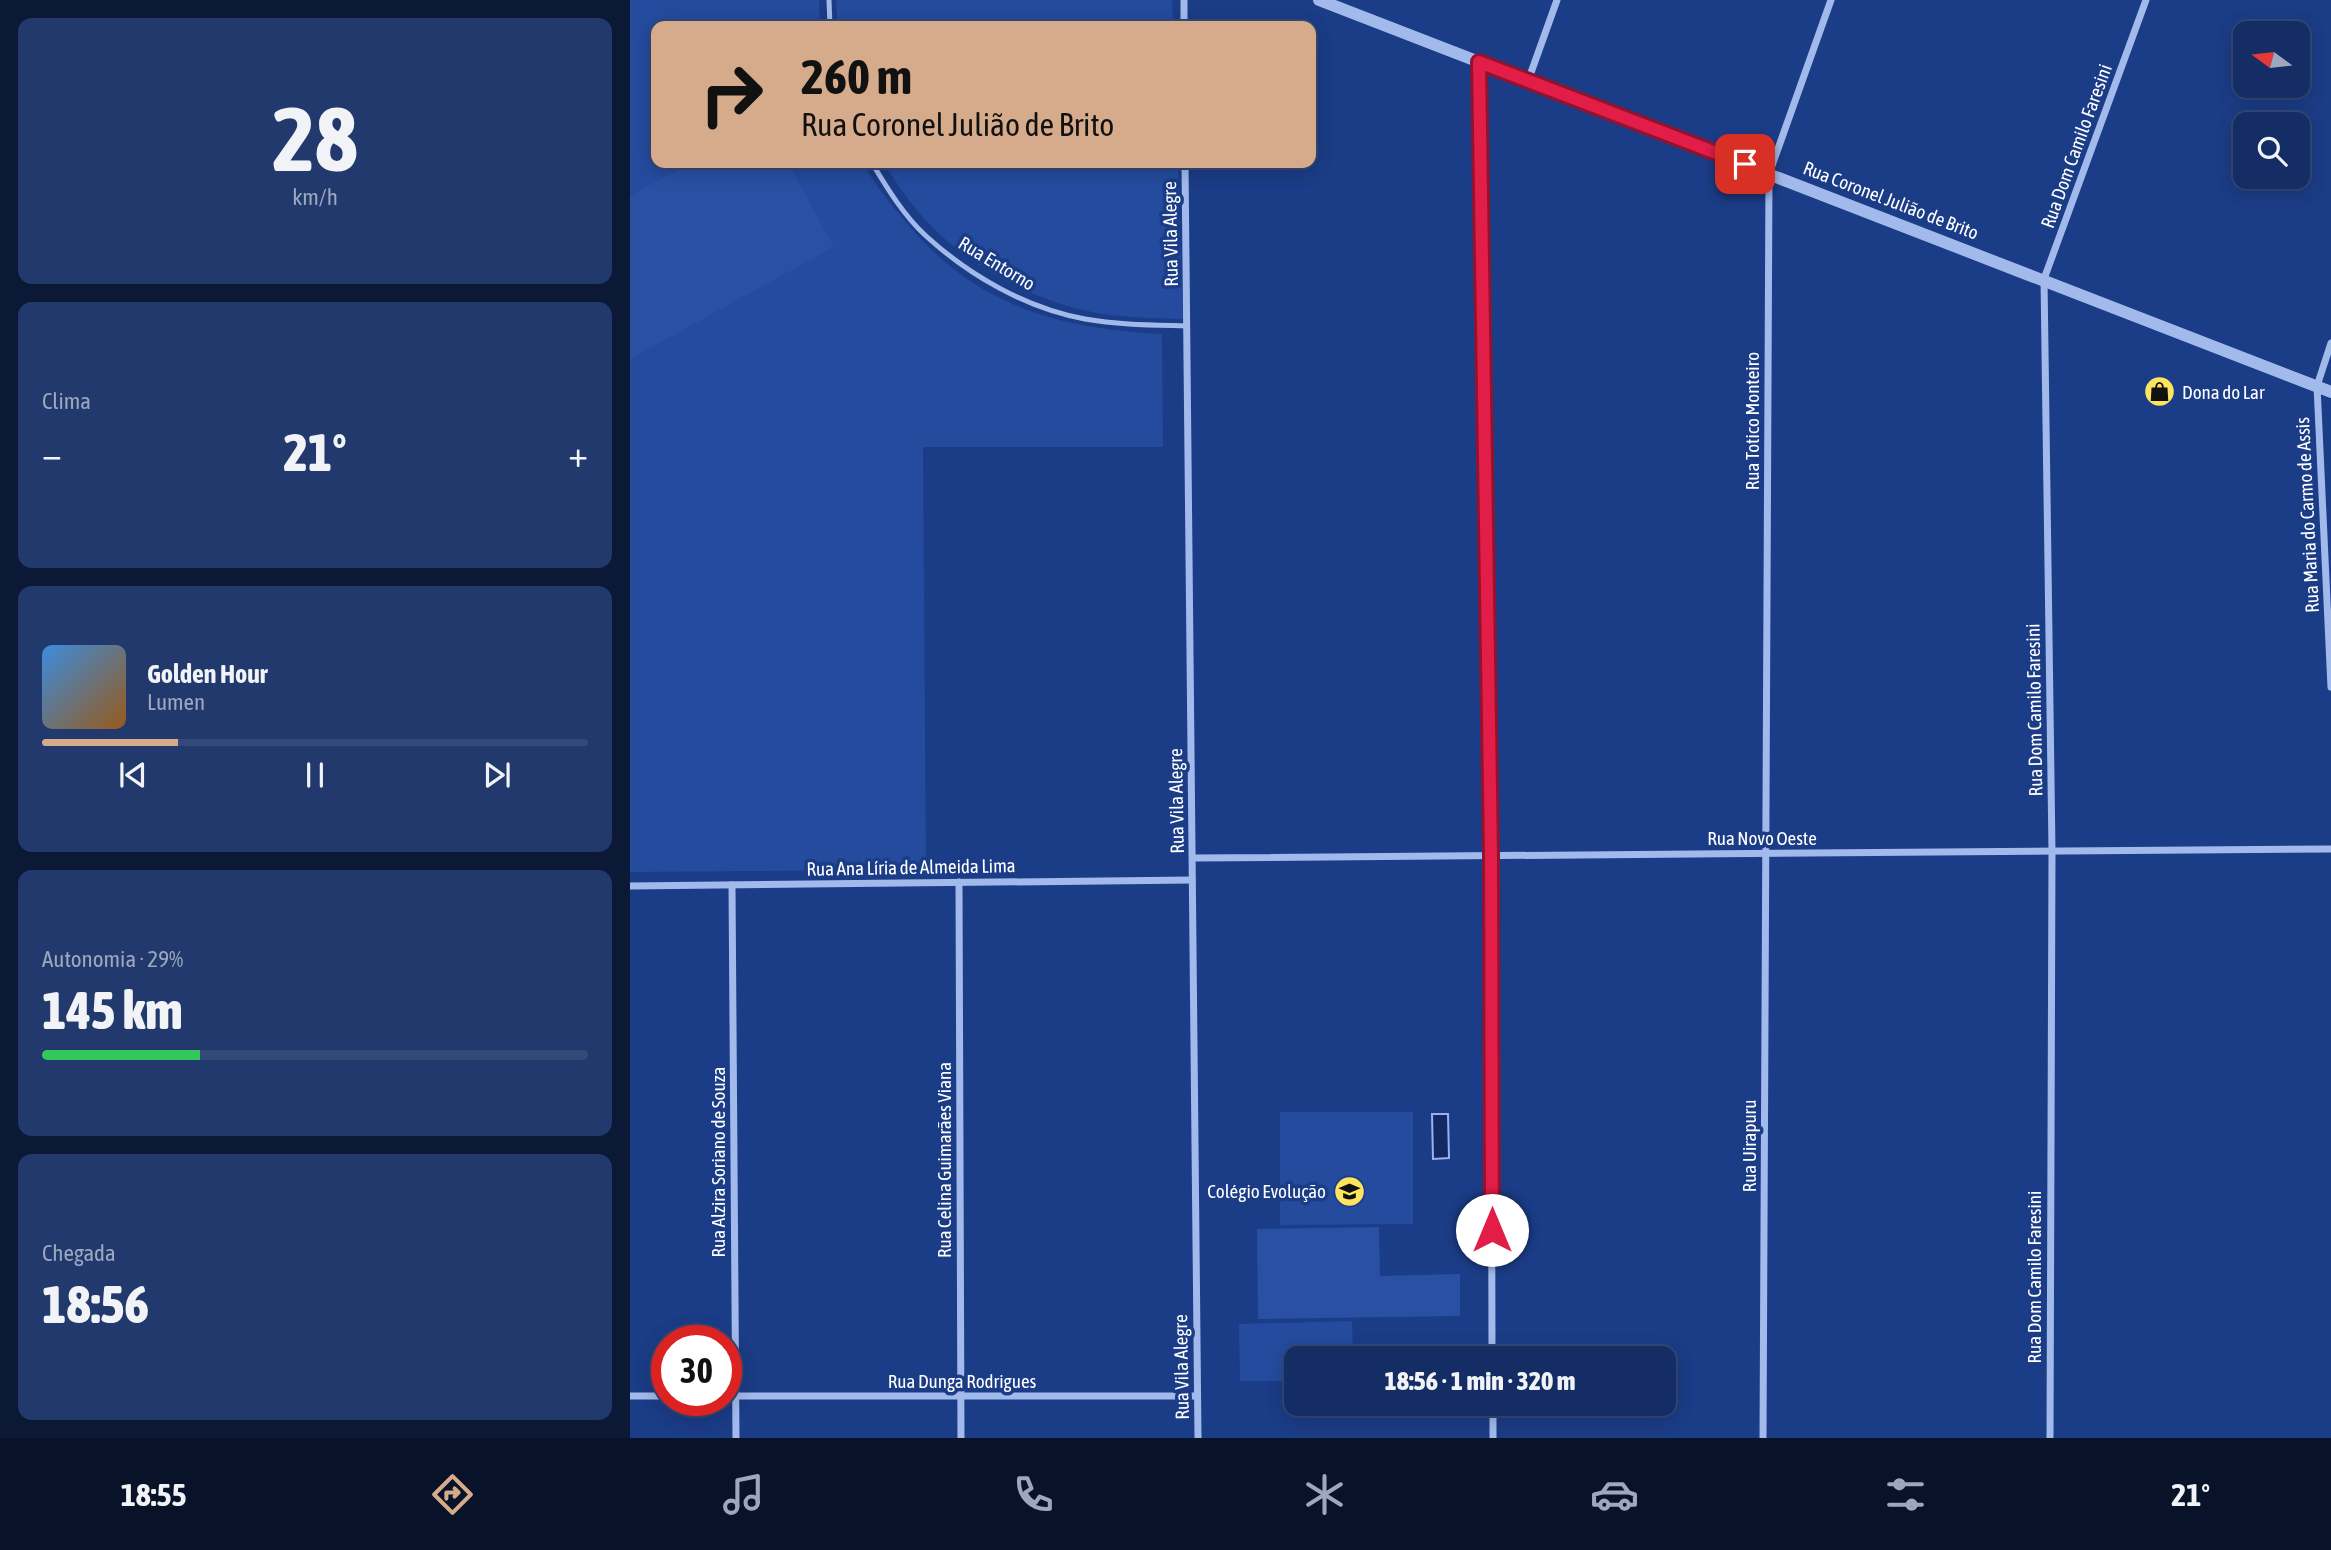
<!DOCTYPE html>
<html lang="pt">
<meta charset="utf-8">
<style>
body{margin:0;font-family:"Asap Condensed",sans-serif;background:#21396d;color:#f1f3f6;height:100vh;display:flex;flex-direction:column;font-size:26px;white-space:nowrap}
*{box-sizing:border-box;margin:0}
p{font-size:23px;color:#9da8bf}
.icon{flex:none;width:38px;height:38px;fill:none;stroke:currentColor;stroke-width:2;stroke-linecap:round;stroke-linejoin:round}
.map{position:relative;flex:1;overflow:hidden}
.details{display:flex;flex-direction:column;gap:18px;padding:18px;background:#0b1937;width:630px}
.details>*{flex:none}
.top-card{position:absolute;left:21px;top:21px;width:665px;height:147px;border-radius:14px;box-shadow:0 4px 18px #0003,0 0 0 2px #334978;background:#d6ab8b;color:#111;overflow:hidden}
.needle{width:46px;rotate:285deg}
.buttons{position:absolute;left:1603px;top:21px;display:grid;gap:14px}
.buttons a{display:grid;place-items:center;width:77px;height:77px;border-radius:14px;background:#142d64;box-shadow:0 4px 18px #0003,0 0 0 2px #334978;font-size:35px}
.speed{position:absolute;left:21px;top:1325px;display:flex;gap:14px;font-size:35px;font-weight:700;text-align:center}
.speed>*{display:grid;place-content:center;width:91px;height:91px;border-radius:50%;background:#142d64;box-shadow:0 4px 18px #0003,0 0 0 2px #334978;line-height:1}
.speed .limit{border:10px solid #d22;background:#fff;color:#111}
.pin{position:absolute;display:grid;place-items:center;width:60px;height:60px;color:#fff;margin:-30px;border-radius:14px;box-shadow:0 4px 10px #0006}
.me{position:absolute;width:77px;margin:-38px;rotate:0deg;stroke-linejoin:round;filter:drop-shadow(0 0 5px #0008)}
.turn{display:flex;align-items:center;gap:24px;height:147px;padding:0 35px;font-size:32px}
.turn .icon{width:91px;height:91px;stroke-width:2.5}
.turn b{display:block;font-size:49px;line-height:60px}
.big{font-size:52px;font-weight:800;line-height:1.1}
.details .widget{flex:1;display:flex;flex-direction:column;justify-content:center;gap:10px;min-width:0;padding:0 24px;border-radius:14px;background:#21396d}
.details .dial{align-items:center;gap:0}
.dial b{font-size:91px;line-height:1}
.song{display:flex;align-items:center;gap:21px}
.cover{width:84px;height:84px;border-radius:10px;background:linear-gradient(135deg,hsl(210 70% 55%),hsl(30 70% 35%))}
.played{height:7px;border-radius:4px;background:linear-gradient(90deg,#d6ab8b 25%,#334978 25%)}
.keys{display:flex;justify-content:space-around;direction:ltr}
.heat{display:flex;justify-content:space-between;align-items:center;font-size:38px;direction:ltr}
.charge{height:10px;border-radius:5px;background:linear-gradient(90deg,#34c759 29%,#334978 0)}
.trip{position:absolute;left:654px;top:1346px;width:392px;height:70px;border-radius:14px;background:#142d64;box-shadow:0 4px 18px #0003,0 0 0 2px #334978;font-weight:800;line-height:70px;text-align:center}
.tabs{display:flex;height:112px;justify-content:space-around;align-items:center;background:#081228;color:#9da8bf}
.tabs .icon{width:49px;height:49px}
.tabs .selected{color:#d6ab8b}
.tabs b{font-size:32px;color:#f1f3f6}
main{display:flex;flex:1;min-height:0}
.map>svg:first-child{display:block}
.green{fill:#244b9e}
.water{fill:#122a64;stroke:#95b3ee;stroke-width:2}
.building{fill:#2a50a4}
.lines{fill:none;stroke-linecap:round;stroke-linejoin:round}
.service{stroke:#a2baeb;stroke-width:5}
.minor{stroke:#a2baeb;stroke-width:7}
.tertiary{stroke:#a2baeb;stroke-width:12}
.route-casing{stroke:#92132f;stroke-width:18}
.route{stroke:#e11d48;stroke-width:12}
.labels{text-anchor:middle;stroke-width:7;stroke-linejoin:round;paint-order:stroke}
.street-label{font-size:19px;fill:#fff;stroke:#1b3c86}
.poi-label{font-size:19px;fill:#fff;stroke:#1b3c86;text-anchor:start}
</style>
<main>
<section class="details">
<div class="widget dial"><b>28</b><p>km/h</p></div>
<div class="widget"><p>Clima</p>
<div class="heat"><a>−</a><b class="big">21°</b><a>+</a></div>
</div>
<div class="widget">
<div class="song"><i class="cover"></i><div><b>Golden Hour</b><p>Lumen</p></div></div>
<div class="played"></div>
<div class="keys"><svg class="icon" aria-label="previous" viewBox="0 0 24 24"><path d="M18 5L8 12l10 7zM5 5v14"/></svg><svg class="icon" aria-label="pause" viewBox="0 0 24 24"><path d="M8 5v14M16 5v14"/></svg><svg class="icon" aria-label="next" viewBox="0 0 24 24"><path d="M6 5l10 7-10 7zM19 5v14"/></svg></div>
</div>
<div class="widget"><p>Autonomia · 29%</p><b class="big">145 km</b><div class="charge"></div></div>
<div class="widget"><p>Chegada</p><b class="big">18:56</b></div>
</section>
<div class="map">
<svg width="1701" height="1438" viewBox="0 0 1701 1438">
<rect width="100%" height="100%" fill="#1b3c86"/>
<!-- green -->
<g class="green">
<path d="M0,0H189L190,26H26V163H233C243,182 256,198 270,215C341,304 422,328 532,334L533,447H293L296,870L0,872Z"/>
<path d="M206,0H542L543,26H208Z"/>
<path d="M253,163H548L553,319C522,318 492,318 462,312C407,302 341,267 302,227C283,208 268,185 253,163Z"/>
<path d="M650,1112H783V1224L650,1225Z"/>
<path d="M722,1321L723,1358H667V1381H610L609,1324Z"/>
</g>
<!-- water -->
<path class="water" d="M802,1114H818L819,1158L803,1159Z"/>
<!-- building -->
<g class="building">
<path d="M61,163H158L204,247L0,359V196Z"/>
<path d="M749,1227L750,1276L830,1274V1316L628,1319L627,1229Z"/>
</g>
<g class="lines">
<!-- service -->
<g class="service">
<path d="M199,0L200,26"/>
<path d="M242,163C257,188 274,216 296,236C340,276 396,308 455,319C489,325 523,325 557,326"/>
</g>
<!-- minor -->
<g class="minor">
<path d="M554,0V26"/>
<path d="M849,62L861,855L862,1358"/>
<path d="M898,81L927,0"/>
<path d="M555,163L568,1438"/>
<path d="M1701,343L1687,386L1701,687"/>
<path d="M563,858L1701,849"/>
<path d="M329,882L331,1438"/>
<path d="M102,885L106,1438"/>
<path d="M0,886L562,880"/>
<path d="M0,1396H37"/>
<path d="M96,1396H567"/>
<path d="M863,1404V1438"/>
<path d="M1133,1438L1139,174L1201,0"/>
<path d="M1420,1438L1422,851L1414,279L1516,0"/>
</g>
<!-- tertiary -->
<path class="tertiary" d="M689,0L1701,392"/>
</g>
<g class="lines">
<defs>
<path id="route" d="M862,1230L861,855L849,62L1115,164"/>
</defs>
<!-- route casing -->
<use href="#route" class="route-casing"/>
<!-- route -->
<use href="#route" class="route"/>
</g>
<!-- icons -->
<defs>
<symbol id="shop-disc" viewBox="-11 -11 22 22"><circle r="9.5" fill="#fde45e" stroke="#1b3c86"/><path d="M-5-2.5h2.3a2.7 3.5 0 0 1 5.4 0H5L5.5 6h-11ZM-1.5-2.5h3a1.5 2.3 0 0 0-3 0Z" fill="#111"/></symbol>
<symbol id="school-disc" viewBox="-11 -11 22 22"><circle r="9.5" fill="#fde45e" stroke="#1b3c86"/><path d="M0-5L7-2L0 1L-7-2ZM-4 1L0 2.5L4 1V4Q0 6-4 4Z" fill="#111"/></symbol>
</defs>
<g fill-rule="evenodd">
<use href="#shop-disc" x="1512" y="374" width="35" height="35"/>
<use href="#school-disc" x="702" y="1174" width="35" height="35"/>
</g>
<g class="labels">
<!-- street labels -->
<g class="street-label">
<text transform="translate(1446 146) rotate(-70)" y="7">Rua Dom Camilo Faresini</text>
<text transform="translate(1261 200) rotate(21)" y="7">Rua Coronel Julião de Brito</text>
<text transform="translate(540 234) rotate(-91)" y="7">Rua Vila Alegre</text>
<text transform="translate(367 263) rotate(31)" y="7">Rua Entorno</text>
<text transform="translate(1122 421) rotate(-90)" y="7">Rua Totico Monteiro</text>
<text transform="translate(1677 515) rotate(-93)" y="7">Rua Maria do Carmo de Assis</text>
<text transform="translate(1404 710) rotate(-91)" y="7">Rua Dom Camilo Faresini</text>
<text transform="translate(546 801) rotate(-91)" y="7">Rua Vila Alegre</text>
<text x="1132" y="845">Rua Novo Oeste</text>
<text transform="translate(281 867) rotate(-1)" y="7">Rua Ana Líria de Almeida Lima</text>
<text transform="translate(1119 1146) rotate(-90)" y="7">Rua Uirapuru</text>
<text transform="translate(314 1160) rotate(-90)" y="7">Rua Celina Guimarães Viana</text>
<text transform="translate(88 1162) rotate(-90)" y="7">Rua Alzira Soriano de Souza</text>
<text transform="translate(1404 1277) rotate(-90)" y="7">Rua Dom Camilo Faresini</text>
<text transform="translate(551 1367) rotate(-91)" y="7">Rua Vila Alegre</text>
<text x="332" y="1388">Rua Dunga Rodrigues</text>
</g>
<!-- poi labels -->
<g class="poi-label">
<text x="1552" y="399">Dona do Lar</text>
<text x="696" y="1198" text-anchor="end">Colégio Evolução</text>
</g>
</g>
</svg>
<div class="buttons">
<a><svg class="needle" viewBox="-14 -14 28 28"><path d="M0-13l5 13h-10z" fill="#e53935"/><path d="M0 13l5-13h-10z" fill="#9da8bf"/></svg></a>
<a><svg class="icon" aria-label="search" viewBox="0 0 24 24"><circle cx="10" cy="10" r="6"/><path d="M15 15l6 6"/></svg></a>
</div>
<div class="speed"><div class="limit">30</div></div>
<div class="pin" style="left:1115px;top:164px;background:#d93025"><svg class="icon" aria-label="arrive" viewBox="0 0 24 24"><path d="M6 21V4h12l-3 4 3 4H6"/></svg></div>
<svg class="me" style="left:862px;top:1230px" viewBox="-20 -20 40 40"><circle r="19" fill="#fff"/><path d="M0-13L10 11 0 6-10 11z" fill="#e11d48"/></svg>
<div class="trip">18:56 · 1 min · 320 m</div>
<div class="top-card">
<div class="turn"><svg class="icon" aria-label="right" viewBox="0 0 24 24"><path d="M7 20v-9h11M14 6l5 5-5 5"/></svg><div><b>260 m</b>Rua Coronel Julião de Brito</div></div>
</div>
</div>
</main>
<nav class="tabs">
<b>18:55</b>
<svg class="icon selected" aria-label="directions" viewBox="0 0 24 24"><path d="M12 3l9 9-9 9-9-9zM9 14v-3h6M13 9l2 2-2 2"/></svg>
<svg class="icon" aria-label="music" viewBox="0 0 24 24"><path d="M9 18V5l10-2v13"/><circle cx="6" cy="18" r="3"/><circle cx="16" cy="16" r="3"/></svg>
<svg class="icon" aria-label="phone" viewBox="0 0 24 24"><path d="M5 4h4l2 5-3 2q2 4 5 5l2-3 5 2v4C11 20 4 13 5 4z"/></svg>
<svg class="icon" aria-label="climate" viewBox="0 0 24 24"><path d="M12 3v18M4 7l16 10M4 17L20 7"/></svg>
<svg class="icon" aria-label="car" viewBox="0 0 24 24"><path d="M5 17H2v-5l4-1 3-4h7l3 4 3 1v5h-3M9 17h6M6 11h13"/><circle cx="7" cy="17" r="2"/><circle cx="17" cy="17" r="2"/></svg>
<svg class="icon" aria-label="filters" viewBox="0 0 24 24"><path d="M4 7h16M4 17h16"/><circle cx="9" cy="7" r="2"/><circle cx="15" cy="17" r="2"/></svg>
<b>21°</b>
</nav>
